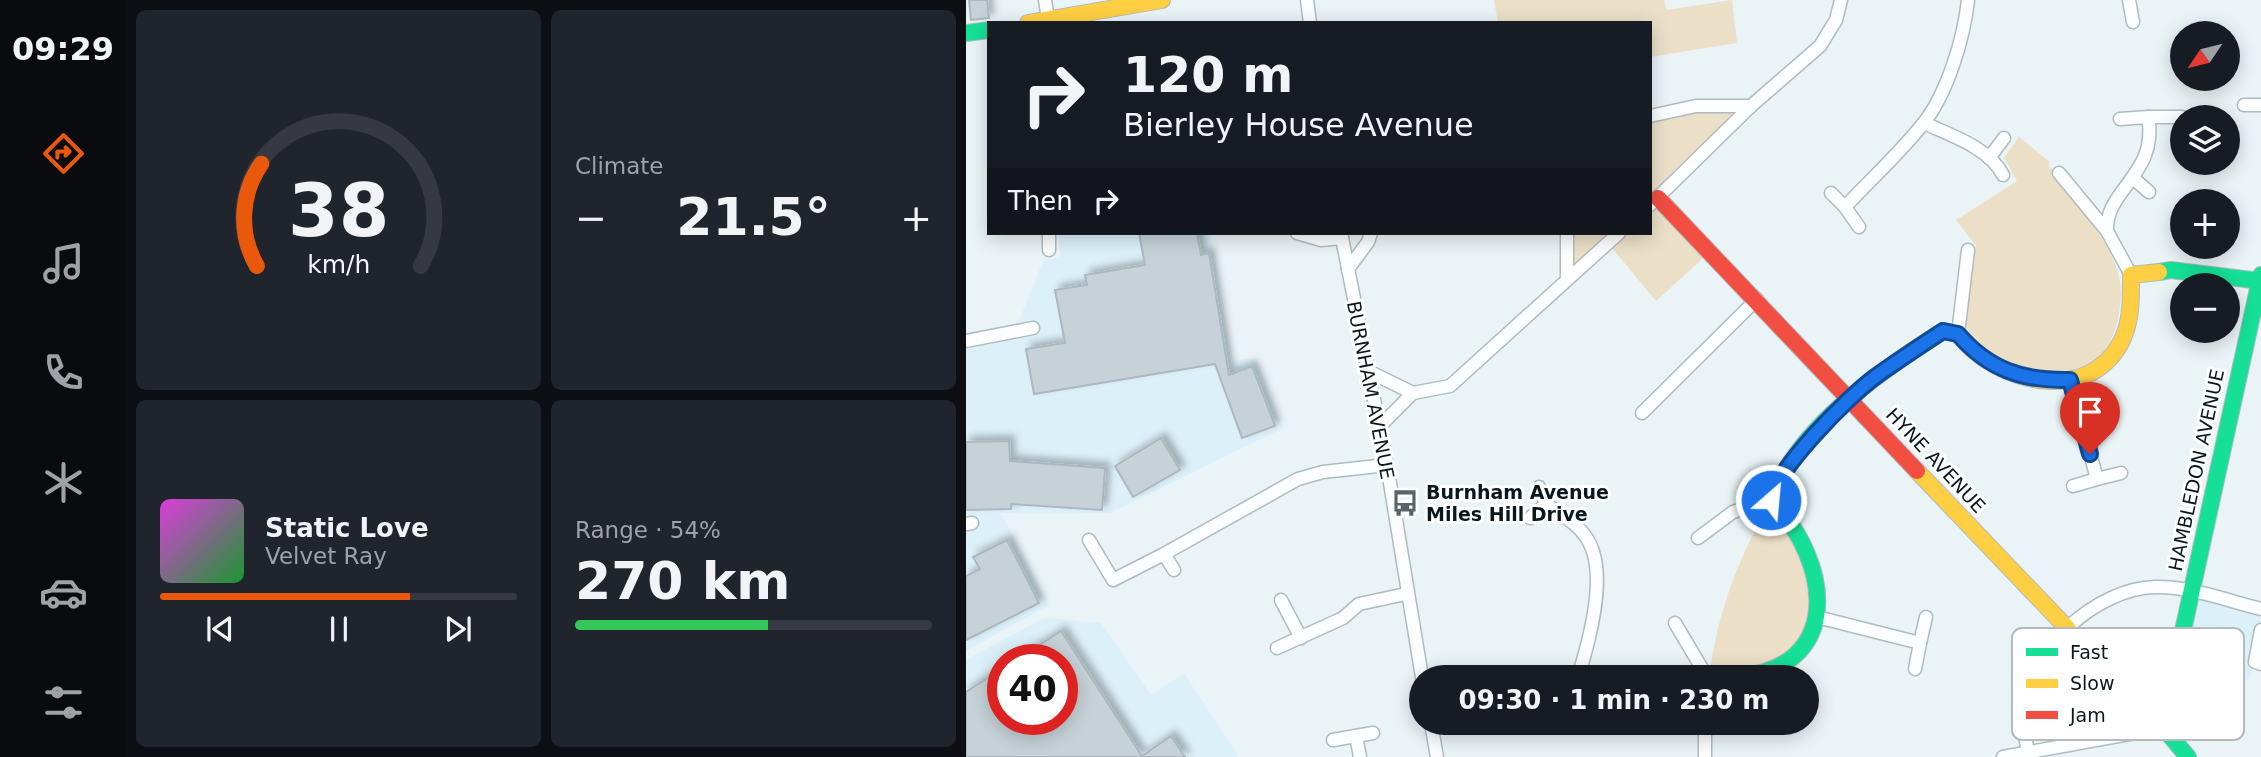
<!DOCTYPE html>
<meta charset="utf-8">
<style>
body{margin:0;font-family:"DejaVu Sans",sans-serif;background:#20242c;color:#f1f3f6;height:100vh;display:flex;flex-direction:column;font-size:26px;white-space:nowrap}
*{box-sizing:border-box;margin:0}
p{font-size:23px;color:#9ea1a6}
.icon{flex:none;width:38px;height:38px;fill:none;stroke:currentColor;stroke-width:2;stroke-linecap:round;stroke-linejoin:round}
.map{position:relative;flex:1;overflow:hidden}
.sheet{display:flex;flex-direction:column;gap:10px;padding:10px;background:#0d0f14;width:840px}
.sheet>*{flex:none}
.top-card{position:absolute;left:21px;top:21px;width:665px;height:214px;border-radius:0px;box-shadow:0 4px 18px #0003;background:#171b24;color:#f1f3f6;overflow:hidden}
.needle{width:46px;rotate:235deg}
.tools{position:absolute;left:1204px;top:21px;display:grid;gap:14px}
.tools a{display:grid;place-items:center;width:70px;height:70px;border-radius:50%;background:#171b24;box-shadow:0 4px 18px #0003;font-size:35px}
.speed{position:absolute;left:21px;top:644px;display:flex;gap:14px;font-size:35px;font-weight:700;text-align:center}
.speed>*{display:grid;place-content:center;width:91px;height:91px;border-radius:50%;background:#171b24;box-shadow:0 4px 18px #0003;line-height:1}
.speed .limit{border:10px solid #d22;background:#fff;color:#111}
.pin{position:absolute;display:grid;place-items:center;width:60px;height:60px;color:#fff;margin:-72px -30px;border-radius:50% 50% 50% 0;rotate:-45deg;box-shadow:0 0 7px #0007}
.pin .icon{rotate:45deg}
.me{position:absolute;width:77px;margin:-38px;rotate:27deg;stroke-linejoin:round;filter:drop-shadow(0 0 5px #0008)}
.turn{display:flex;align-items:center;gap:24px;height:147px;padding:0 21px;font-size:32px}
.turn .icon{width:91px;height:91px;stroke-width:2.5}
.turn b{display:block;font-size:49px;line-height:60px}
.then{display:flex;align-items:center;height:66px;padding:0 21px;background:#0003;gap:14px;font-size:26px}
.big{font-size:52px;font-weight:700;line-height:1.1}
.sheet .card{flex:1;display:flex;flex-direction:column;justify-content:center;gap:10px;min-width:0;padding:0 24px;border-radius:10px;background:#20242c}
.sheet .dial{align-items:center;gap:0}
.dial svg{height:182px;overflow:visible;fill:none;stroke:#363941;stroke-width:7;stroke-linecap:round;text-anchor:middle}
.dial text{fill:#f1f3f6;stroke:none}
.song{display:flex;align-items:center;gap:21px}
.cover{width:84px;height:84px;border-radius:10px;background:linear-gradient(135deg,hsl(300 70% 55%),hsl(130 70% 35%))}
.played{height:7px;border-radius:4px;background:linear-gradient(90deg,#ea580c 70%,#363941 70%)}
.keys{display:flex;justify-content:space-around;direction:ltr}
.heat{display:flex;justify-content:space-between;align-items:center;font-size:38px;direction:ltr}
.charge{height:10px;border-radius:5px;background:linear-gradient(90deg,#34c759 54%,#363941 0)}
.sheet .tiles{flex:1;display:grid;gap:10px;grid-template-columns:repeat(2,1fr)}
.trip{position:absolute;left:443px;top:665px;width:410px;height:70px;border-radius:35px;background:#171b24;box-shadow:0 4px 18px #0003;font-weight:700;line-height:70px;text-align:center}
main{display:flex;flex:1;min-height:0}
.menu{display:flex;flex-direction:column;width:126px;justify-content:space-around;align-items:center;background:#090b0e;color:#9ea1a6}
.menu .icon{width:49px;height:49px}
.menu .on{color:#ea580c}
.menu b{font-size:32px;color:#f1f3f6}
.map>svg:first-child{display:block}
.built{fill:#dbf0f8;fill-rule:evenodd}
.green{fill:#ebdfc7}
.building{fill:#c6d2d7;stroke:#acb8bd;stroke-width:2;filter:url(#shadow)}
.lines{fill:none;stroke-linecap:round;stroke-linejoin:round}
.street-casing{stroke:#b0bbc0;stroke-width:15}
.fast-casing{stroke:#b0bbc0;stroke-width:18}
.slow-casing{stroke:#b0bbc0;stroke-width:18}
.jam-casing{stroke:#b0bbc0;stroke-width:18}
.street{stroke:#fcfdfe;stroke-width:12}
.fast{stroke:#16e098;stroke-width:16}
.slow{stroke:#ffcf43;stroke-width:16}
.jam{stroke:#f24e42;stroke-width:16}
.route-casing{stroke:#114b97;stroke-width:18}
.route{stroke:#1a73e8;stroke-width:12}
.labels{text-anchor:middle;stroke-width:6;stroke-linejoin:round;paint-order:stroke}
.street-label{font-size:19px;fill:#08181e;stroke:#fff}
.poi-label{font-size:19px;font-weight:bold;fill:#08181e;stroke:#fff;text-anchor:start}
.key{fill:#fff;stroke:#b5babc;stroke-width:2}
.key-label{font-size:19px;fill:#08181e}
</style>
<main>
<nav class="menu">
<b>09:29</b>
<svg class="icon on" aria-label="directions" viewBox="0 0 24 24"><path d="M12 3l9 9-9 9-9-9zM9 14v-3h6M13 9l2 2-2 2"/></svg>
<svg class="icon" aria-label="music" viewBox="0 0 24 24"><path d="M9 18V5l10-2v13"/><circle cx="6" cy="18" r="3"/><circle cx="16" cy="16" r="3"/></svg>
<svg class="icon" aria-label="phone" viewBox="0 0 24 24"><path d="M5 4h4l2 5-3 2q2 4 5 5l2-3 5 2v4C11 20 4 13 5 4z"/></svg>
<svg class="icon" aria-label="climate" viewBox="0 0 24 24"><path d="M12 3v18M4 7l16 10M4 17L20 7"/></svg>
<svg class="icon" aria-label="car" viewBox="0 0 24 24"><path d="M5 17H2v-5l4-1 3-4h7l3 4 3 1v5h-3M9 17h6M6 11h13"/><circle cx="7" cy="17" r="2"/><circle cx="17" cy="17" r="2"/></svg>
<svg class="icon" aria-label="filters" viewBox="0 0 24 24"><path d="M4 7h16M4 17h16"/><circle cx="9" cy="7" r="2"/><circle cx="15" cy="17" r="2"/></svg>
</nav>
<section class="sheet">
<div class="tiles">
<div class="card dial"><svg viewBox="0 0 100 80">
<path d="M14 69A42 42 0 1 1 86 69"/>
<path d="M14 69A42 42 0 0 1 16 24" stroke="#ea580c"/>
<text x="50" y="56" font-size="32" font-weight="700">38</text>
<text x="50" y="72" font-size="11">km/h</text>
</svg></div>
<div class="card"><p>Climate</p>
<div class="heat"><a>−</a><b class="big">21.5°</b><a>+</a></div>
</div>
<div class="card">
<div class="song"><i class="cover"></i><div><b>Static Love</b><p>Velvet Ray</p></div></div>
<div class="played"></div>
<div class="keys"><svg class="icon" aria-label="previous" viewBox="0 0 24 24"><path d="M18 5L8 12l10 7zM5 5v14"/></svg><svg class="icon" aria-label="pause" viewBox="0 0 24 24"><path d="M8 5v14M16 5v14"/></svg><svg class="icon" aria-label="next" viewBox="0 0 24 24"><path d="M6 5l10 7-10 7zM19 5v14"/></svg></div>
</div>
<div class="card"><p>Range · 54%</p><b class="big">270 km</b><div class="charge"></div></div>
</div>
</section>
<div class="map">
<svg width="1295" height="757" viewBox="0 0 1295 757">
<defs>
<filter id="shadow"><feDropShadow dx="5" dy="-5" stdDeviation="3.5" flood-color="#0004"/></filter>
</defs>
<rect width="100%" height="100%" fill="#eaf3f6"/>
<!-- built -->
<g class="built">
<path d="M93,233H245L267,361L290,358L317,428L144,513H35L83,605L0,651V348L29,343L53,321L77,261L94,257Z"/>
<path d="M1225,592L1295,609L1289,662L1283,681L1209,667Z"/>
<path d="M78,618L135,623L185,695L218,673L273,757H0V660ZM37,660H96V719H37Z"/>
</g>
<!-- green -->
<g class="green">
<path d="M528,0H698L701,10L766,0L771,43L684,57V23H532Z"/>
<path d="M785,106L692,198L744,252L690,301L642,243L601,279V233H684V116Z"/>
<path d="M1053,137L1084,162L1082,165C1104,190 1147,245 1153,277C1157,296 1154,312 1149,330C1142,349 1130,364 1110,371C1080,382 1008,359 1000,325C994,298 1001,271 1010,246L990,220L1051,181L1038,158Z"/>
<path d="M805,500L836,538L851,617L822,663L768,677H743C753,607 771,562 805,500Z"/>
</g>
<!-- building -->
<g class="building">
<path d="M3,0H21L23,18L5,20Z"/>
<path d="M173,233H231L235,255L243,253L263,375L286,366L309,426L276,438L249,364L68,394L60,349L99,343L89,290L121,285L119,275L179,265Z"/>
<path d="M195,438L214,470L167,497L149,466Z"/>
<path d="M43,441L44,461L139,468L136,510L45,504V509L0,510V442Z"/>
<path d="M41,540L73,603L0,640V576L14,569L7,557Z"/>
<path d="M95,631L176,756L205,736L219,757H0V692L37,668V719H96V660H50Z"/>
</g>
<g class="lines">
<defs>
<g id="street">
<path d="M79,0L82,19"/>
<path d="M341,0L344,23"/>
<path d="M1163,0L1167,22"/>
<path d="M1278,105H1295"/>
<path d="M684,116L730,106H785"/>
<path d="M1182,117H1216"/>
<path d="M958,123C984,135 1024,148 1037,175"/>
<path d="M1023,158L1038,138"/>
<path d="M1093,173L1141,231L1165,275"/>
<path d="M1167,178L1183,192"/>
<path d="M865,193L879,207"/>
<path d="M684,205L785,106L854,46L870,20L875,0"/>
<path d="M893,227L879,207C904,180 933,154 956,125C981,95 998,38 1002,0"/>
<path d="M1141,231C1139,189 1193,174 1182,117L1154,119"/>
<path d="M83,233V250"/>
<path d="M331,233L355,240L376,238"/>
<path d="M375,233L421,465L456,677"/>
<path d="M601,233V279"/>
<path d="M382,269L402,242L405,233"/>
<path d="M992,334L1002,250"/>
<path d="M0,341L67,328"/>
<path d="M402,371L447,393"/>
<path d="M1104,380L1131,479L1107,486"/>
<path d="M676,413L791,299"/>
<path d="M413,427L447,393L484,386L653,233"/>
<path d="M1131,479L1155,473"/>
<path d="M573,487L580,504"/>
<path d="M564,518L580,504C596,515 616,526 624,544C641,578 623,642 612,677"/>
<path d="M0,524L6,523"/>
<path d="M732,538L767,512L805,500"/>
<path d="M123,540L147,580L198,554L208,570"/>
<path d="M198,554L332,479L357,472L421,465"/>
<path d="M315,600L335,638"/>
<path d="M851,617L954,643L949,669"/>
<path d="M709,623L741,677"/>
<path d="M1295,630L1289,662L1295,664"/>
<path d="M954,643L960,617"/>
<path d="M311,648L377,618L393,604L440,594"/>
<path d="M465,723L471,757"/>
<path d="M739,723V757"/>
<path d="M390,736L394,757"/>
<path d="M367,740L407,733"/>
<path d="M1062,752C1060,739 1055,723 1056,710C1061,651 1131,588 1189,587C1224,586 1262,601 1295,609"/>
<path d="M1037,757L1163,734L1200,731"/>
</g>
<g id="fast">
<path d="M0,33L23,30"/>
<path d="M1193,272L1205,270L1295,281"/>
<path d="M768,677C879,670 866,562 805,500C831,428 915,371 977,331L992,334L1000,343"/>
<path d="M1222,757L1200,731L1209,667L1295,275"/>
</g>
<g id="slow">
<path d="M62,23L196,0"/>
<path d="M1000,343C1038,383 1121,403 1154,344C1166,323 1165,298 1165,275L1193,272"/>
<path d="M951,471L1102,629"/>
</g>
<path id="jam" d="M692,198L951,471"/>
</defs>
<!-- street casing -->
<use href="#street" class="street-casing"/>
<!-- fast casing -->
<use href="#fast" class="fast-casing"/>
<!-- slow casing -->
<use href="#slow" class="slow-casing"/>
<!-- jam casing -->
<use href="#jam" class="jam-casing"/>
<!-- street -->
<use href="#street" class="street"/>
<!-- fast -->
<use href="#fast" class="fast"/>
<!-- slow -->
<use href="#slow" class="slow"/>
<!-- jam -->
<use href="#jam" class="jam"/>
</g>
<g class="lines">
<defs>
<path id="route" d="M805,500C810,469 882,397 909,377C931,361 954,346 977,331L992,334C1023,370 1057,381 1104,380L1124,454"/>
</defs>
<!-- route casing -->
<use href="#route" class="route-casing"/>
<!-- route -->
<use href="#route" class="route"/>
</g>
<!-- icons -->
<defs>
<symbol id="bus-bare" viewBox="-9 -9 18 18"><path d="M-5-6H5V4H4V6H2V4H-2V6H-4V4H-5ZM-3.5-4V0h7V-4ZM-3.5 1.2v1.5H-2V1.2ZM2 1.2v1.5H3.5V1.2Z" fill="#57656a" stroke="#fff" stroke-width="2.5" paint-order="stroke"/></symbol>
</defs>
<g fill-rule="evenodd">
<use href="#bus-bare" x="420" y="484" width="38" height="38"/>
</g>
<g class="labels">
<!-- street labels -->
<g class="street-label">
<text transform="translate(405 390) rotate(79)" y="7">BURNHAM AVENUE</text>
<text transform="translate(970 460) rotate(47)" y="7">HYNE AVENUE</text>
<text transform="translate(1230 470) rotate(-78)" y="7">HAMBLEDON AVENUE</text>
</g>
<!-- poi labels -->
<g class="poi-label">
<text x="460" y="499">Burnham Avenue<tspan x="460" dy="22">Miles Hill Drive</tspan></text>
</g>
</g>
<!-- legend -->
<rect x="1046" y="628" width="232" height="112" rx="10" class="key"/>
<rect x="1060" y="648" width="32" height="8" fill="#16e098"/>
<rect x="1060" y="679" width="32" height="9" fill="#ffcf43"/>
<rect x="1060" y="711" width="32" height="8" fill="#f24e42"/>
<g class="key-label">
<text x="1104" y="659">Fast</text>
<text x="1104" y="690">Slow</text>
<text x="1104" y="722">Jam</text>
</g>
</svg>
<div class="tools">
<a><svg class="needle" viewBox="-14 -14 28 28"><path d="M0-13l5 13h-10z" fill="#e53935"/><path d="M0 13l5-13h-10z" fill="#9ea1a6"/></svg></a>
<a><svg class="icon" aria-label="layers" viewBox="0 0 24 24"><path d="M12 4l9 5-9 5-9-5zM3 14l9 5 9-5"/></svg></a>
<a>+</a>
<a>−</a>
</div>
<div class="speed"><div class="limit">40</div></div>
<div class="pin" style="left:1124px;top:454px;background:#d93025"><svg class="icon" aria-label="arrive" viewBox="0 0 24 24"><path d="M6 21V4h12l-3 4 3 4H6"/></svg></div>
<svg class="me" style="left:805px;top:500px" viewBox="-20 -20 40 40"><circle r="17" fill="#1a73e8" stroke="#fff" stroke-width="3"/><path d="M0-11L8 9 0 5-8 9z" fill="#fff"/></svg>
<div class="trip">09:30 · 1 min · 230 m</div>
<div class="top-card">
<div class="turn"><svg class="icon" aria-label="right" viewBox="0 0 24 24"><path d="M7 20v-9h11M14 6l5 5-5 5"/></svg><div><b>120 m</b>Bierley House Avenue</div></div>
<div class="then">Then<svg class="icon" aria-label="right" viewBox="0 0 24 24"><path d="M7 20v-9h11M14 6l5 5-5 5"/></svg></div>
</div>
</div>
</main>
